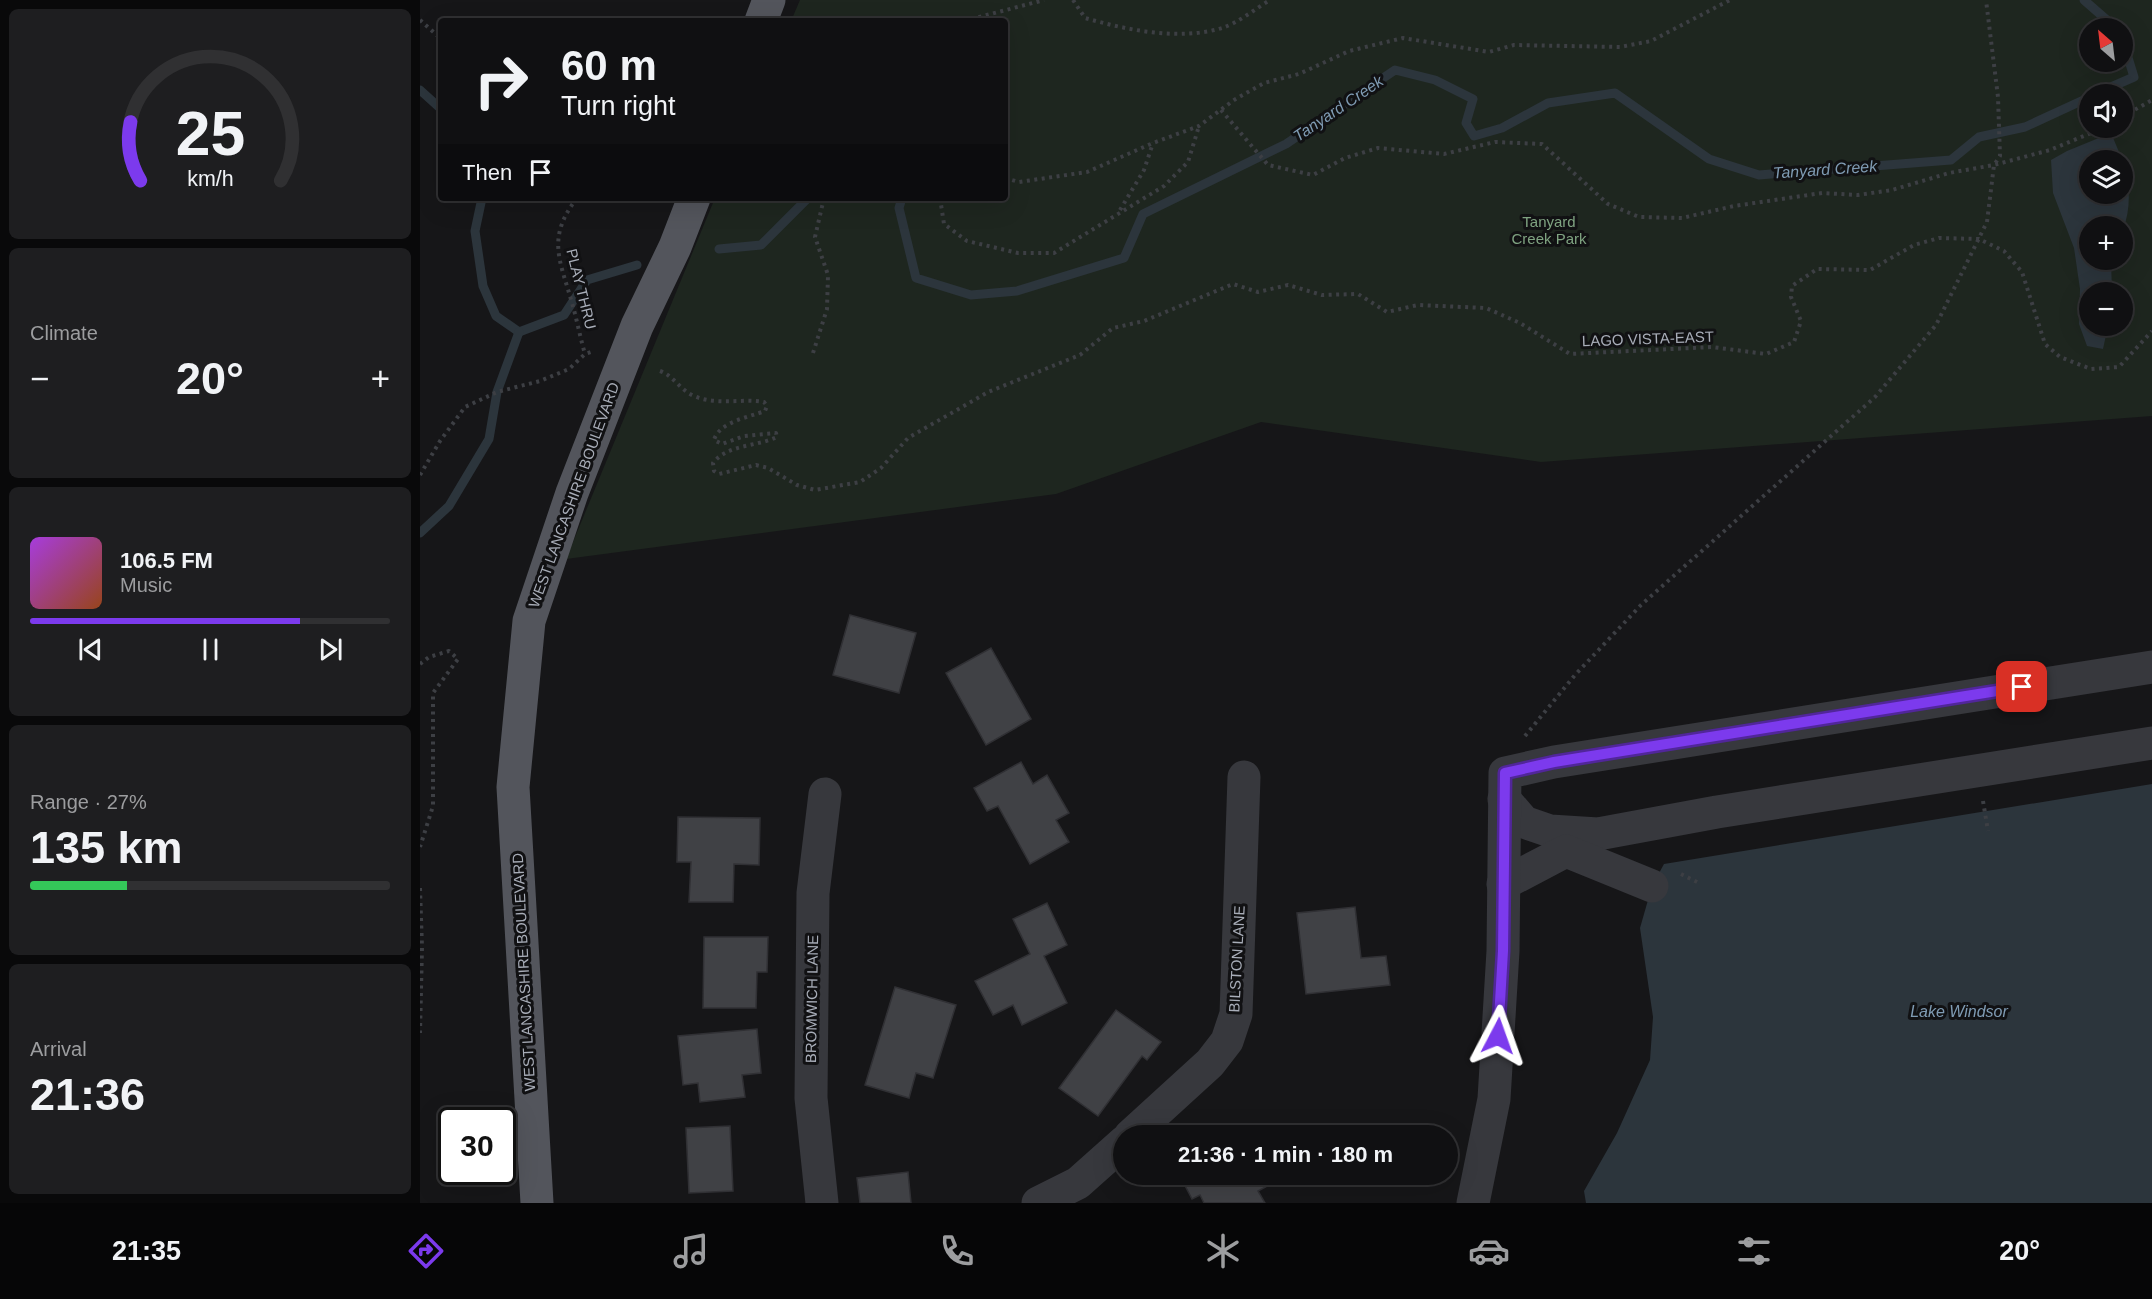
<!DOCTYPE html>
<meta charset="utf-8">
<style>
body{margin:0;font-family:Helvetica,sans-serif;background:#1e1e20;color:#f1f3f6;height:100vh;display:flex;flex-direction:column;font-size:22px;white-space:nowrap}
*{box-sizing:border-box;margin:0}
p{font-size:20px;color:#9c9d9f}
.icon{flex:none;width:33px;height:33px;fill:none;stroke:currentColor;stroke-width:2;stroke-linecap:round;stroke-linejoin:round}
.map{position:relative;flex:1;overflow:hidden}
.details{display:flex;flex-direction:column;gap:9px;padding:9px;background:#09090a;width:420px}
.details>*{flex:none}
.guide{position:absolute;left:18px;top:18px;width:570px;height:183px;border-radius:6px;box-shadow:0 6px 24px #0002,0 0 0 2px #303032;background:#101012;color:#f1f3f6;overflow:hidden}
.needle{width:39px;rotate:332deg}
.controls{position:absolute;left:1659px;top:18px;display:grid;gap:12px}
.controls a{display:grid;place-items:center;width:54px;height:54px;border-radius:50%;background:#101012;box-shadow:0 6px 24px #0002,0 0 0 2px #303032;font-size:30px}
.speed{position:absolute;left:18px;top:1107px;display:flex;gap:12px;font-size:30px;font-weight:700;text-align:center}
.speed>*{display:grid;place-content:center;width:78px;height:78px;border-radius:50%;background:#101012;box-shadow:0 6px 24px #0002,0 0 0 2px #303032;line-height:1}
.speed .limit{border:3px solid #111;border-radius:9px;background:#fff;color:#111}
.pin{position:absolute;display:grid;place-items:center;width:51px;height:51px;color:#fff;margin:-26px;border-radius:12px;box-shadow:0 3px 9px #0006}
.me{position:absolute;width:66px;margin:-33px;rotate:4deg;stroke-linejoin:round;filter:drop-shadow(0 0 4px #0008)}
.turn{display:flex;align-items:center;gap:21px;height:126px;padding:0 24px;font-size:27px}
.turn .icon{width:78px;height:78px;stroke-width:2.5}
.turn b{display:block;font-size:42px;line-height:51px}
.then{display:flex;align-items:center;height:57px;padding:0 24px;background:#0003;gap:12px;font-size:22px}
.big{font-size:45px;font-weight:600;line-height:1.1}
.details .widget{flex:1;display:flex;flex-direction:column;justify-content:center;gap:9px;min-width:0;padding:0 21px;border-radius:9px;background:#1e1e20}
.details .dial{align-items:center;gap:0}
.dial svg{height:156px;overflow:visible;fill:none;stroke:#303032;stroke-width:7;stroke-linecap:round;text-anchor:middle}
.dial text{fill:#f1f3f6;stroke:none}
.song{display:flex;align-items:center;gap:18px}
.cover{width:72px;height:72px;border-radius:9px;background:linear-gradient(135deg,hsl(280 70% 55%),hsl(20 70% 35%))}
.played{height:6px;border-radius:3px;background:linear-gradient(90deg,#7c3aed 75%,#303032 75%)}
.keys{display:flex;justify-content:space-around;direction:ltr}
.heat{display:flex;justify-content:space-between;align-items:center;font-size:33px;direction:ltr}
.charge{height:9px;border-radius:4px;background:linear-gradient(90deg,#34c759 27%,#303032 0)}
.trip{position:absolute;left:693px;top:1125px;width:345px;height:60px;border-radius:30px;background:#101012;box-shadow:0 6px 24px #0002,0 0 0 2px #303032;font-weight:600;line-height:60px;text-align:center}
.tab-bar{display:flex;height:96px;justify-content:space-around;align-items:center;background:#060607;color:#9c9d9f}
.tab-bar .icon{width:42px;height:42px}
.tab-bar .current{color:#7c3aed}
.tab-bar b{font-size:27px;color:#f1f3f6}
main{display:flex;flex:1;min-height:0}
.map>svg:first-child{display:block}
.green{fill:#1e261f;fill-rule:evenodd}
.water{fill:#2c353c;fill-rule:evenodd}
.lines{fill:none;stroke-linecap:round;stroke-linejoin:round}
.stream{stroke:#2c353c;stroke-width:9}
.building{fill:#404145;stroke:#303034;stroke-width:1.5}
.path{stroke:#3d3f44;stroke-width:4;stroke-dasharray:3 4.5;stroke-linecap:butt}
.minor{stroke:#37383d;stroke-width:33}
.major{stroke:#53555c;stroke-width:33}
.route-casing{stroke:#51269a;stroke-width:15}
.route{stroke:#7c3aed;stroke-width:10}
.labels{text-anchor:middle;stroke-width:6;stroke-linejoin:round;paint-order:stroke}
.park-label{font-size:15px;fill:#7fa381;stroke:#111113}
.street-label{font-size:15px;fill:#a8adb8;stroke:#111113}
.water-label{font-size:16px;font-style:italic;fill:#7f9bb3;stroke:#111113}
</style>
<main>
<section class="details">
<div class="widget dial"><svg viewBox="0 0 100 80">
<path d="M14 69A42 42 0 1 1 86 69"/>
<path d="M14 69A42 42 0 0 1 9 39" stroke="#7c3aed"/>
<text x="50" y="56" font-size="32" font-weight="700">25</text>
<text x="50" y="72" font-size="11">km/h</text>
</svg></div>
<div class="widget"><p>Climate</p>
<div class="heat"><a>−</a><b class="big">20°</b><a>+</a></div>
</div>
<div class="widget">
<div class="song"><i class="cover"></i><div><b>106.5 FM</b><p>Music</p></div></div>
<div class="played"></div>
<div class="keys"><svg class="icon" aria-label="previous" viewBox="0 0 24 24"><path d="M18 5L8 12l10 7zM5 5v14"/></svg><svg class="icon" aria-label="pause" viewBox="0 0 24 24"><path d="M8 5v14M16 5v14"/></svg><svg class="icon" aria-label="next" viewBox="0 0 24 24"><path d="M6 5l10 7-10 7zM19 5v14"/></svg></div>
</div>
<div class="widget"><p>Range · 27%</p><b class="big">135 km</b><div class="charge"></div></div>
<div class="widget"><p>Arrival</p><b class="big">21:36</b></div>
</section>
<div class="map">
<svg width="1732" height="1203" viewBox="0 0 1732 1203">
<rect width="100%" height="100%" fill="#161618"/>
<!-- green -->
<path class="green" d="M380,0H1732V416L1121,462L841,422L636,494L146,559L295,198H585V21H371ZM1670,28H1702V62H1670ZM1670,94H1702V128H1670ZM1670,160H1702V194H1670ZM1670,226H1702V260H1670ZM1670,292H1702V326H1670Z"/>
<!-- water -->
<g class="water">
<path d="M1691,133C1705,165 1716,194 1703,230L1702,226H1670V260H1691L1692,292H1670V326H1688L1683,349L1667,346L1659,324L1660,289L1654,248L1633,193L1631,160L1647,151ZM1670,160H1702V194H1670Z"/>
<path d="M1732,784V1203H1166L1164,1191L1197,1133L1230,1060L1233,1017L1220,928L1232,886L1244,864Z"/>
</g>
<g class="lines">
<!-- stream -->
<g class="stream">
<path d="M1664,0L1696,28"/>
<path d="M0,90L21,109"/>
<path d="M1675,94L1714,77L1702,38"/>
<path d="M62,198L55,231L63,286L76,316L99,332L144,315L167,280L217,265"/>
<path d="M482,198L479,208L496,278L551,295L597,291L704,258L723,214L866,144L975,70L1015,80L1053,99L1046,123L1054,136L1082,128L1128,103L1195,93L1289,159L1339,175L1531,160L1559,137L1605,127L1670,97"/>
<path d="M299,249L341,245L388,198"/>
<path d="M0,533L29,506L69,439L77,392L99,332"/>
</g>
</g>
<!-- building -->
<g class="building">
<path d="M430,615L496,633L479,693L413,675Z"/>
<path d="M571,648L611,719L566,745L526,673Z"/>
<path d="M601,762L613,784L627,775L649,813L636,820L649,842L610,864L578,806L567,811L554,788Z"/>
<path d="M258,817L340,818L339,865L314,864L313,902H269L271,862H257Z"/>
<path d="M627,903L647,945L624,956L647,1003L602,1025L593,1005L573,1015L555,981L610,954L593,919Z"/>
<path d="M935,907L941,958L966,956L970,985L886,994L877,913Z"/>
<path d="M284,937H348L347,972H337L336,1008H283Z"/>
<path d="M475,987L536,1005L513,1078L496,1073L489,1098L445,1085Z"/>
<path d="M696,1010L741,1042L727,1060L722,1056L678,1116L639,1088Z"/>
<path d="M337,1029L341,1073L322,1075L325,1097L280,1102L278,1083L263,1085L258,1036Z"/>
<path d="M310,1126L313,1191L269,1193L266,1128Z"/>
<path d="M488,1172L491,1203H440L437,1178Z"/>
<path d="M759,1174H846L851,1184L838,1191L845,1203H784L780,1195L772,1199Z"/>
</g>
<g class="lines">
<!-- path -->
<g class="path">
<path d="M653,0L665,18C707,30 759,41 802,28C818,23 835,9 850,0"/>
<path d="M0,20L21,39"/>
<path d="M544,21L624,0"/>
<path d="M801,110L848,165L893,175L925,158L958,148L1024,154L1075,142L1122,144L1188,204L1219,217L1262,218L1314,206L1402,193L1438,195L1472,190L1529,173L1574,165L1630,150L1683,128"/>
<path d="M1702,117L1732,100"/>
<path d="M585,178L599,182L667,172L733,143L779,126L814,100L844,83L879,74L929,51L983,38L1069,52L1094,45L1200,47L1231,41L1310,0"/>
<path d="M157,198C126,238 140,260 152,303C157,320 160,337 165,354"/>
<path d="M520,198L524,224L547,241L598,253H634L744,186L768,162L779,126"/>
<path d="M700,210L724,170L733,143"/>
<path d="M393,353L407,309L408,275L395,237L404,198"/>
<path d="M240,371C254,376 260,390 274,396C297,406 321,398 344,402L347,406L345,411C329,417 299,422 294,440L302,444L324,436L356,433L357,437C336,447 308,444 293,463L294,471L299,474L336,465L348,468L377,485L395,490L440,482L461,468L488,438L568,392L660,355L693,328L724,321L813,284L838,292L868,285L902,295L938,294L967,312L998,305L1066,308L1100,323L1150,354L1292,347L1346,354L1374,342L1381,321L1371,297L1372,286L1397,269L1450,270L1494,245L1519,238L1559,239L1584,251L1602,272L1625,344L1640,357L1671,369L1699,367L1732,331"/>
<path d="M0,475L20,441L45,407L77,392L120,381L149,369L165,354L171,352"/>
<path d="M0,664L9,657L29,651L38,659L13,693V806L0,847"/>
<path d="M1105,736L1155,675L1221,605L1455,397L1516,325L1567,222L1574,165L1580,156L1578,97L1566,0"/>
<path d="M1563,801L1568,831"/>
<path d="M1261,874L1281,884"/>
<path d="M0,888L2,947L0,1033"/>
</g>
<!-- minor -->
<g class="minor">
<path d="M1084,799L1104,822L1130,831L1178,834L1297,812L1732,743"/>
<path d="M1083,884L1146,851L1232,886"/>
<path d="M710,1136L790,1063L807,1041L816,1014L824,777"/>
<path d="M402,1203L391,1098L393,893L405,794"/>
<path d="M618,1203L658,1183L704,1142"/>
<path d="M1053,1203L1074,1099L1083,951L1085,773L1134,762L1732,667"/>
</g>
<!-- major -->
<g class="major">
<path d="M341,21L349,0"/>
<path d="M117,1203L93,787L109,621L152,493L217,326L255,247L274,198"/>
</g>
</g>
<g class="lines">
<defs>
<path id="route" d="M1078,1036L1083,951L1085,773L1134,762L1602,687"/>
</defs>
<!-- route casing -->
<use href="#route" class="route-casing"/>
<!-- route -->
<use href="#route" class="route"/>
</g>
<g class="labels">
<!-- park labels -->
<g class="park-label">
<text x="1129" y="227">Tanyard<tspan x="1129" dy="17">Creek Park</tspan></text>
</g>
<!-- street labels -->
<g class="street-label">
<text transform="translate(161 289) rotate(76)" y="5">PLAY THRU</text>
<text transform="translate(1228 339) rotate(-2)" y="5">LAGO VISTA-EAST</text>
<text transform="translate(154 495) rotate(-70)" y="5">WEST LANCASHIRE BOULEVARD</text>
<text transform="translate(817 959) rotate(-87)" y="5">BILSTON LANE</text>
<text transform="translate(104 972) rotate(-93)" y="5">WEST LANCASHIRE BOULEVARD</text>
<text transform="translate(392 999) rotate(-89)" y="5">BROMWICH LANE</text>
</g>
<!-- water labels -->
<g class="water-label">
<text transform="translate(918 108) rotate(-34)" y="6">Tanyard Creek</text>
<text transform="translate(1405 169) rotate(-4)" y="6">Tanyard Creek</text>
<text x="1539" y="1017">Lake Windsor</text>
</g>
</g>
</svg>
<div class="controls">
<a><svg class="needle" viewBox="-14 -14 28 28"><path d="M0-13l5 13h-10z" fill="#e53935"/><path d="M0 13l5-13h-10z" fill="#9c9d9f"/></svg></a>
<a><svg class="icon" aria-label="sound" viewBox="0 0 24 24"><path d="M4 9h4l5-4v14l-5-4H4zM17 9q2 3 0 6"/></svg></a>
<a><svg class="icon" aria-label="layers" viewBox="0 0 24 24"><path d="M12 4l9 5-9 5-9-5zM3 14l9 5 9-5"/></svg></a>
<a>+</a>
<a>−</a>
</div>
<div class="speed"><div class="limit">30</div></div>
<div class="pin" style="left:1602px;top:687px;background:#d93025"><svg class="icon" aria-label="arrive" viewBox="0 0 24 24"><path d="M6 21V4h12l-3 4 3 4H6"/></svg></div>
<svg class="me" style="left:1078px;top:1036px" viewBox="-20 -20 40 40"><path d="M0-17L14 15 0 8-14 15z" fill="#7c3aed" stroke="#fff" stroke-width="4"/></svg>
<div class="trip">21:36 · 1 min · 180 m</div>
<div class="guide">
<div class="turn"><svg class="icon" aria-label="right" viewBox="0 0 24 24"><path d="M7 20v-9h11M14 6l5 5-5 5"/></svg><div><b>60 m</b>Turn right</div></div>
<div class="then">Then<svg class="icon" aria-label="arrive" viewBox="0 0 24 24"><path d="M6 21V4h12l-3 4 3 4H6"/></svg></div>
</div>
</div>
</main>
<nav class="tab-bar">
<b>21:35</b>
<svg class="icon current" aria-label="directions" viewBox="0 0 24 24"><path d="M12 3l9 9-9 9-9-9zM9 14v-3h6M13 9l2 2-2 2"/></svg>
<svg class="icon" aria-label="music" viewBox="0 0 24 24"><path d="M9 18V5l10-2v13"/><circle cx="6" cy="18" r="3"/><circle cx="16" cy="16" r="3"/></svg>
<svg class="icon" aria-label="phone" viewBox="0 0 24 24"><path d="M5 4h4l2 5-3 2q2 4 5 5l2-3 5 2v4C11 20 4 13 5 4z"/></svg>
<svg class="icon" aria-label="climate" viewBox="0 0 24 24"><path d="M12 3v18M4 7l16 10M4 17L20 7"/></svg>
<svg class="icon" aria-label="car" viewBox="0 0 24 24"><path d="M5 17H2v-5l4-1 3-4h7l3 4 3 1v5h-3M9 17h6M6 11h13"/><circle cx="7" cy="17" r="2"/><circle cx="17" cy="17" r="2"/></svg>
<svg class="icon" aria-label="filters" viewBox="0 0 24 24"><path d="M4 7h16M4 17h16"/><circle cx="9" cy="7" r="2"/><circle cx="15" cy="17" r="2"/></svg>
<b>20°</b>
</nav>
